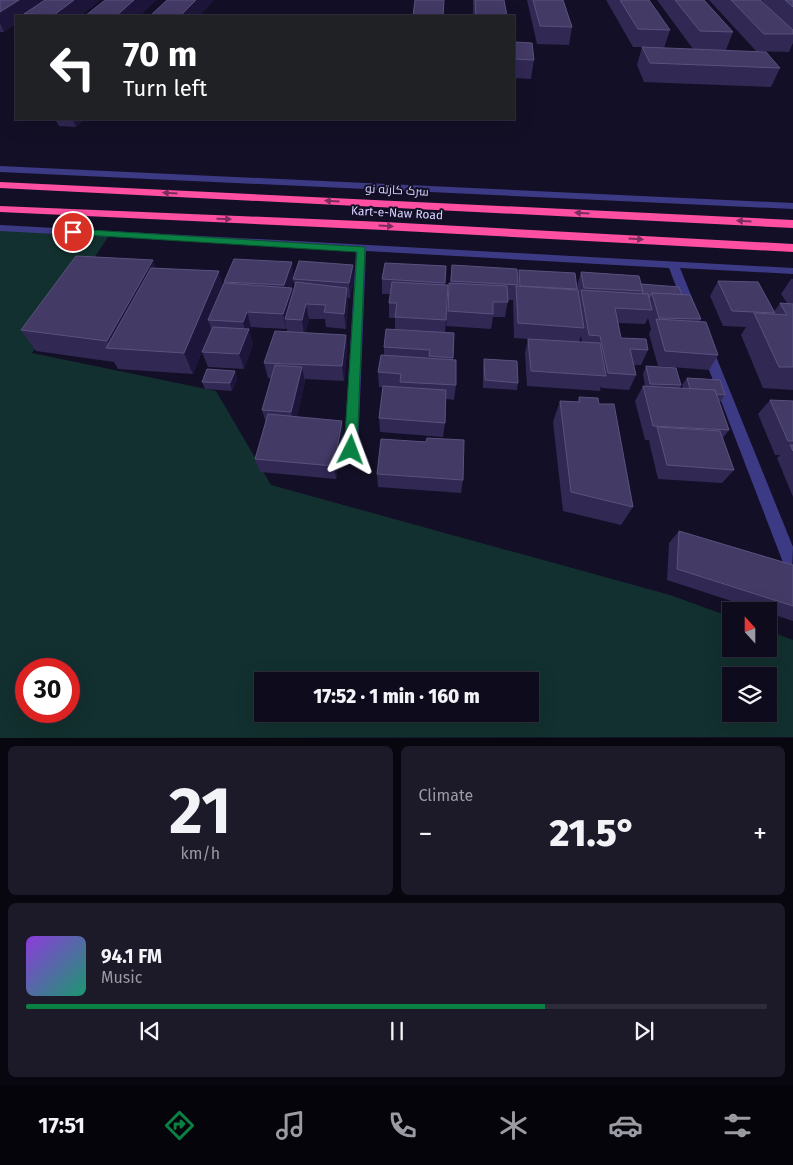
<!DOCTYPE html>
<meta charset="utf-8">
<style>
body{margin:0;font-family:"Fira Sans",Cairo,sans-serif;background:#1c1929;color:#f1f3f6;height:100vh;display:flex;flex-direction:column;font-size:19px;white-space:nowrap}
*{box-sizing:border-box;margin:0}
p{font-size:16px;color:#9b9ba3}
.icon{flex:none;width:28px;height:28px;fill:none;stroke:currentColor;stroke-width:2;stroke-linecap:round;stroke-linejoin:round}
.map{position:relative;height:738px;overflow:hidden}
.panel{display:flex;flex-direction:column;gap:8px;padding:8px;background:#08060f;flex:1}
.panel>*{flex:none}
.top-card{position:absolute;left:15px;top:15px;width:500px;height:105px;border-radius:0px;box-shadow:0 5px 20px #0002,0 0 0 1px #2e2b3b;background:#202124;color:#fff;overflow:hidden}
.needle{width:32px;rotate:339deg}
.tools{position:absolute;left:722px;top:602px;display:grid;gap:10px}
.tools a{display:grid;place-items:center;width:55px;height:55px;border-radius:0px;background:#0e0b1c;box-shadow:0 5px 20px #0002,0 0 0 1px #2e2b3b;font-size:25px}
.speed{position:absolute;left:15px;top:658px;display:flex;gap:10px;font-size:25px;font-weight:700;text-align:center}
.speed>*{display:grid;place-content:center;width:65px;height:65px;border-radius:50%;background:#0e0b1c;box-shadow:0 5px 20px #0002,0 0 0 1px #2e2b3b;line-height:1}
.speed .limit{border:8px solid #d22;background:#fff;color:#111}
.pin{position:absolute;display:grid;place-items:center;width:42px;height:42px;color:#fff;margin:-21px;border:2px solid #fff;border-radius:50%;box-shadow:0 1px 5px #0007}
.me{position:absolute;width:55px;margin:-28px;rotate:3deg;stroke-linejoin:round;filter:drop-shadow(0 0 4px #0008)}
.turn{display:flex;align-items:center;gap:18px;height:105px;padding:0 25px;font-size:22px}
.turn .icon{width:65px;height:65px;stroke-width:2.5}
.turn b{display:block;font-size:35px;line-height:42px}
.big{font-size:38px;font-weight:800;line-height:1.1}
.panel .tile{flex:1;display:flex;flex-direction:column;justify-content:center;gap:8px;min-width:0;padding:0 18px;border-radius:8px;background:#1c1929}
.panel .dial{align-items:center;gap:0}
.dial b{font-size:65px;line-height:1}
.song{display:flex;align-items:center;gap:15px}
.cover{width:60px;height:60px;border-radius:8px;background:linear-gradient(135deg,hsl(270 70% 55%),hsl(160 70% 35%))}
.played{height:5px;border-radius:2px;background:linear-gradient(90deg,#0b8043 70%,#2e2b3b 70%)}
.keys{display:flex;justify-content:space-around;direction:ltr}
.heat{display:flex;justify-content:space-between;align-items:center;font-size:28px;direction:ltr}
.panel .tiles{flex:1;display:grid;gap:8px;grid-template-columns:1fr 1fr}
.tile:last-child{grid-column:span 2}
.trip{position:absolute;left:254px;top:672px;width:285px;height:50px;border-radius:0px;background:#0e0b1c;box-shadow:0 5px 20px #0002,0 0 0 1px #2e2b3b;font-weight:800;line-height:50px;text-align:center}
.dock{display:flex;height:80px;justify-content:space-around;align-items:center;background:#06040b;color:#9b9ba3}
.dock .icon{width:35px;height:35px}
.dock .on{color:#0b8043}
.dock b{font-size:22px;color:#f1f3f6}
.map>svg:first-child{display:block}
.green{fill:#12302f;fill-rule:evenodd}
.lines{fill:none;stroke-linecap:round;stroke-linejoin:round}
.street{fill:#3d3a85;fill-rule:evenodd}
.highway{fill:#ff4fa3;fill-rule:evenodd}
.wall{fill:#312854;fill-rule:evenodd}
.shaded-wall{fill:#1d163a}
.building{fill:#433a66;stroke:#5a527e}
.oneway{fill:#7d2c5e}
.route{fill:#0b8043;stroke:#07532c}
.labels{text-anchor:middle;stroke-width:4;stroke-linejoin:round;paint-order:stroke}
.far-street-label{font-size:12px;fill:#d9d4ff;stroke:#130f26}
</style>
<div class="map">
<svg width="793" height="738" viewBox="0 0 793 738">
<rect width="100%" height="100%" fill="#130f26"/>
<!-- green -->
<path class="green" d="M0,228L110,234L32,353L216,391L271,485L670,595L731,617V649H769V631L793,640V737L0,738ZM26,669H69V711H26ZM731,676H769V714H731ZM262,681H530V714H262Z"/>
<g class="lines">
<!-- street -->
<g class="street">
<path d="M0,166L793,203V209L0,172Z"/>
<path d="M0,225L793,268V274L680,268L697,310L691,314L685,310L669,268L366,251L358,450L356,454L351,456L346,454L344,450L356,250L0,231Z"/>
<path d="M707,345L713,349L793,547L792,573L786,571L784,565L701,349Z"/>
</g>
<!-- highway -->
<g class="highway">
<path d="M0,182L793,220V228L0,188Z"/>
<path d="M0,206L384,222L793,244V252L384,230L0,212Z"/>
</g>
</g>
<!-- wall -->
<g class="wall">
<path d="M0,0L81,16H16L4,32H0Z"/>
<path d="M473,0H504L507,16H473Z"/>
<path d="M527,0H563L572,27L569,45L537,44Z"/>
<path d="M606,0H649L670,30L664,48L693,49L657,0H704L733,32L726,50L780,68L771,87L644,82L637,65L642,47H633Z"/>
<path d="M709,0H760L777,16L761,0H793V43L789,52L756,51Z"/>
<path d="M514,42L534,60L531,79L514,78Z"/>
<path d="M55,119H84L76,127L59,126Z"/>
<path d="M452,265L518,277L519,270L577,286L581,272L641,284L682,295L701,319L699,322L718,355L709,370L658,366L649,334L651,329L648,318L645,324L618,323L621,338L648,350L641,365H633L636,375L629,390L602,388L601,386L600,391L527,386L525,353L528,339L514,338L513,300H508L505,317H493L491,329L446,326L448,298ZM581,336L582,342H579Z"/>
<path d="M446,266L445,285L446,320L445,332L454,333L453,360L456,385L454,400L446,399L445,423L443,437L380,432L379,418L383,387H379L378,372L384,356V347L395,329V318H389V303L390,294H382V279Z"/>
<path d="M156,268L223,286L225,283L224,282L294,277L354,280L350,298H348V303L346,329L326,327L325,319H309L305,333L346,335L347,350L344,381L305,379V382L297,417L342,421L343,435L336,479L260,472L255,459L266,423L262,410L271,378H268L264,363L287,332V328L286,329L251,327L249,331L253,344L244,369L208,367L202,352L211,329V328L193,374L118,369L114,362L36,351L21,330ZM293,280L295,287L293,293L291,288Z"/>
<path d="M791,279H793V390L763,388L741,335L746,327L723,326L710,296L718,281L774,312L780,303H787L781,294Z"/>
<path d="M484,359L518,383L517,390L483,388V367Z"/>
<path d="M646,366L681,385L680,388H683L682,385L687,378L725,395L720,402H719L729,430L723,438L734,470L722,483L658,479L649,441L650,440H645L635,401L643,386H645L643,374Z"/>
<path d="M235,371L237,379L232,391L205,389L202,382Z"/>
<path d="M579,397L599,404L633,507L621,525L563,511L553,422L560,401L577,402Z"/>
<path d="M770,400L793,401V497L777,458L780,455H775L758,414Z"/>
<path d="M377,474L463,480L461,493L378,487Z"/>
<path d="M679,531L793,565V621L769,613V611H762L667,580L669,543Z"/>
</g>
<!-- shaded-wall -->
<g class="shaded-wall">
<path d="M19,0H50L24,14L25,16H16V24L4,32L0,23V12Z"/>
<path d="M74,0H101L81,16H54V15Z"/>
<path d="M134,0H157L140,16H116Z"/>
<path d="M196,0H214L200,16H180Z"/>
<path d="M75,119H84L76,127L73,120Z"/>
<path d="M153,260L162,281L111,348L107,341Z"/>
<path d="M292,262L294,277L287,300L284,285Z"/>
<path d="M353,265L354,280L350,298L349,283Z"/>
<path d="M219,271L225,292L208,320L211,328L193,374L184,353Z"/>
<path d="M292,288L295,303L285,319L286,329L283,314Z"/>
<path d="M347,288L348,303L346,329L344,314Z"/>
<path d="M306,304L309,319L304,335L302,320Z"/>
<path d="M247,312L251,327L249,331L253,344L244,369L239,354L246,335L243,322Z"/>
<path d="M346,335L347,350L344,381L342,366Z"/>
<path d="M302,367L305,382L295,426L291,412Z"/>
<path d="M235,371L237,379L232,391L230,383Z"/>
<path d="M342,421L343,435L336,479L334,466Z"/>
</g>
<!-- building -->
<g class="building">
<path d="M0,0H19L0,12Z"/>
<path d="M45,0H74L54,15L24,14Z"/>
<path d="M105,0H134L116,16H85Z"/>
<path d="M167,0H196L180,16H150Z"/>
<path d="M415,0H444L443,16H413Z"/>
<path d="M475,0H504L507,16H476Z"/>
<path d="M533,0H563L572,27L540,26Z"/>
<path d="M620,0H649L670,30L638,29Z"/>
<path d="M675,0H704L733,32L700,31Z"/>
<path d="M731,0H760L793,30V34H764Z"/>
<path d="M785,0H793V7Z"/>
<path d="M514,42L532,43L534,60L514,59Z"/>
<path d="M642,47L766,52L780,68L650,63Z"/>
<path d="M55,119H75L73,120Z"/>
<path d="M76,256L153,260L107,341L21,330Z"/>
<path d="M234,259L292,262L284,285L224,282Z"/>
<path d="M299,261L353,265L349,283L293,279Z"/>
<path d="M385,263L446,266L445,283L382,279Z"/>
<path d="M452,265L517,269L518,285L451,281Z"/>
<path d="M151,268L219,271L184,353L106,348Z"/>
<path d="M519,270L575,273L577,289L520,286Z"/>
<path d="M581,272L639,276L643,291L584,288Z"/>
<path d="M718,281L758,282L775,313L732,311Z"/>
<path d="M296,282L347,288L344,314L324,312L326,305L306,304L302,320L285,319Z"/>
<path d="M392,282L448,285L446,320L395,317L397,303H389Z"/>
<path d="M224,283L292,288L283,314L247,312L243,322L208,320Z"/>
<path d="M449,283L507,286L508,302H493V314L448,311Z"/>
<path d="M641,284L679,287L682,295L652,293L649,298L648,294H642L643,291Z"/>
<path d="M516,286L578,290L584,328L518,323Z"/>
<path d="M581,290L648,294L652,310L615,308L621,338L646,339L648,350L630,349L636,375L608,373L600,336L589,335Z"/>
<path d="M652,293L690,295L701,319L659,318Z"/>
<path d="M780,303L793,304V367H779L754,313L787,315Z"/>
<path d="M656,319L706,322L718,355L665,351Z"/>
<path d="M213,327L249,329L239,354L202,352Z"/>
<path d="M386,329L454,333L453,358L429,356L430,350L384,347Z"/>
<path d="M275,331L346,335L342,366L264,363Z"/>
<path d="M528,339L600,343L606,376L531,371Z"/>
<path d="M381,355L456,360V385L400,382L401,374L378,372Z"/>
<path d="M484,359L517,361L518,383L485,380Z"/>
<path d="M275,365L302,367L291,412L262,410Z"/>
<path d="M646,366L676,368L681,385L650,384Z"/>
<path d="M207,369L235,371L230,383L202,382Z"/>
<path d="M687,378L720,380L725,395L716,394L715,390L690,389Z"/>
<path d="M383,386L446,390L445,423L379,418Z"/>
<path d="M643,386L715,390L729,430L653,426Z"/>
<path d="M579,397L598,398L599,404H614L633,507L571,492L560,401L580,402Z"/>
<path d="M770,400L793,401V441H788Z"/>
<path d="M268,414L342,421L334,466L255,459Z"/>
<path d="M657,427L720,431L734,470L667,465Z"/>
<path d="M427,438L464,440L463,480L377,474L381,439L426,442Z"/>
<path d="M790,445H793V451Z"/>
<path d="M679,531L793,565V606L677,569Z"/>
</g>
<!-- one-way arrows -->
<defs><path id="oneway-solid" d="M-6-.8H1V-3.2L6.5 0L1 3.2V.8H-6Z" transform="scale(1.25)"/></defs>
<g class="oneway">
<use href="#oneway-solid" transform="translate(170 193) rotate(-177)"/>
<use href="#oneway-solid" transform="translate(332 201) rotate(-177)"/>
<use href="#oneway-solid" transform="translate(582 213) rotate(-177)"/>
<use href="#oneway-solid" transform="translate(224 219) rotate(2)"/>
<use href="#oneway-solid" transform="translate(744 221) rotate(-177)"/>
<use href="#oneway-solid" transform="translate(386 226) rotate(3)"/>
<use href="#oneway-solid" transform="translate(636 239) rotate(3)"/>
</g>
<!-- route -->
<path class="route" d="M73,229L365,247L357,450L355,454L351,455L346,454L344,450L357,252L70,234L68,232Z"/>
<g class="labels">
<!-- far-street labels -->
<g class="far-street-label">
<text transform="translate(397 190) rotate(3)" y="4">سرک کارته نو</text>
<text transform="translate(397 213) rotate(3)" y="4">Kart-e-Naw Road</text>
</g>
</g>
</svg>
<div class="tools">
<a><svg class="needle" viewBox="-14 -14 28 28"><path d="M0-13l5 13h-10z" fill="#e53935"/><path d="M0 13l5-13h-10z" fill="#9b9ba3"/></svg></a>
<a><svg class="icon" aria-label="layers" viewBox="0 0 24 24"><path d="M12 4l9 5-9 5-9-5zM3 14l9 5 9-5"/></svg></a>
</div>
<div class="speed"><div class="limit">30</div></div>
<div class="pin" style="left:73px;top:232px;background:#d93025"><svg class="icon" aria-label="arrive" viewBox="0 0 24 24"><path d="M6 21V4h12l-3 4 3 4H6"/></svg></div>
<svg class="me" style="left:351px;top:450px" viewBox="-20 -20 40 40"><path d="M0-17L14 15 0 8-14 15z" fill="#0b8043" stroke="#fff" stroke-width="4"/></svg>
<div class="trip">17:52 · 1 min · 160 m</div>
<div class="top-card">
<div class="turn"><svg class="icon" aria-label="left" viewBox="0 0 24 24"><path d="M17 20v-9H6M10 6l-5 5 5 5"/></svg><div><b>70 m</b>Turn left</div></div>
</div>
</div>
<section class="panel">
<div class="tiles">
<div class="tile dial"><b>21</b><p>km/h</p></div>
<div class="tile"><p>Climate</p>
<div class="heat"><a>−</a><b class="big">21.5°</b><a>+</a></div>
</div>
<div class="tile">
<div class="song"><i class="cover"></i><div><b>94.1 FM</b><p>Music</p></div></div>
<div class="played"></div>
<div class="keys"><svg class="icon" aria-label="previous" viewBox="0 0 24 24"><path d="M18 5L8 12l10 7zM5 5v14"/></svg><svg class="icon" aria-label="pause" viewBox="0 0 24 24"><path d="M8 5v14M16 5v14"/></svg><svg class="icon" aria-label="next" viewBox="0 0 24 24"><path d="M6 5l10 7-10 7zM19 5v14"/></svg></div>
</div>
</div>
</section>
<nav class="dock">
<b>17:51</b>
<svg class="icon on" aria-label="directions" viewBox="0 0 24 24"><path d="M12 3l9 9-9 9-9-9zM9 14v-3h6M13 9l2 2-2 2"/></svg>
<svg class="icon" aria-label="music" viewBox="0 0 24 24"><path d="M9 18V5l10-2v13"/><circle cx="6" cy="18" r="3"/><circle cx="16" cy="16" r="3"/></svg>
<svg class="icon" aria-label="phone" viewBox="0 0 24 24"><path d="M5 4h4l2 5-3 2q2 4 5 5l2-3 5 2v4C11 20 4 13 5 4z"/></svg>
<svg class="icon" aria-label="climate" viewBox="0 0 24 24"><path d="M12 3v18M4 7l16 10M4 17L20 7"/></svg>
<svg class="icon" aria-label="car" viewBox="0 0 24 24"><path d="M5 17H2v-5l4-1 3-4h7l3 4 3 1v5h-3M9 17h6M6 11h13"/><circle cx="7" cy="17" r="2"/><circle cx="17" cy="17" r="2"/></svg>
<svg class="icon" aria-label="filters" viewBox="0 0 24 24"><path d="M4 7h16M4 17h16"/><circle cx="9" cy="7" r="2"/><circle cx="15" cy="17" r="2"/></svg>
</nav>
